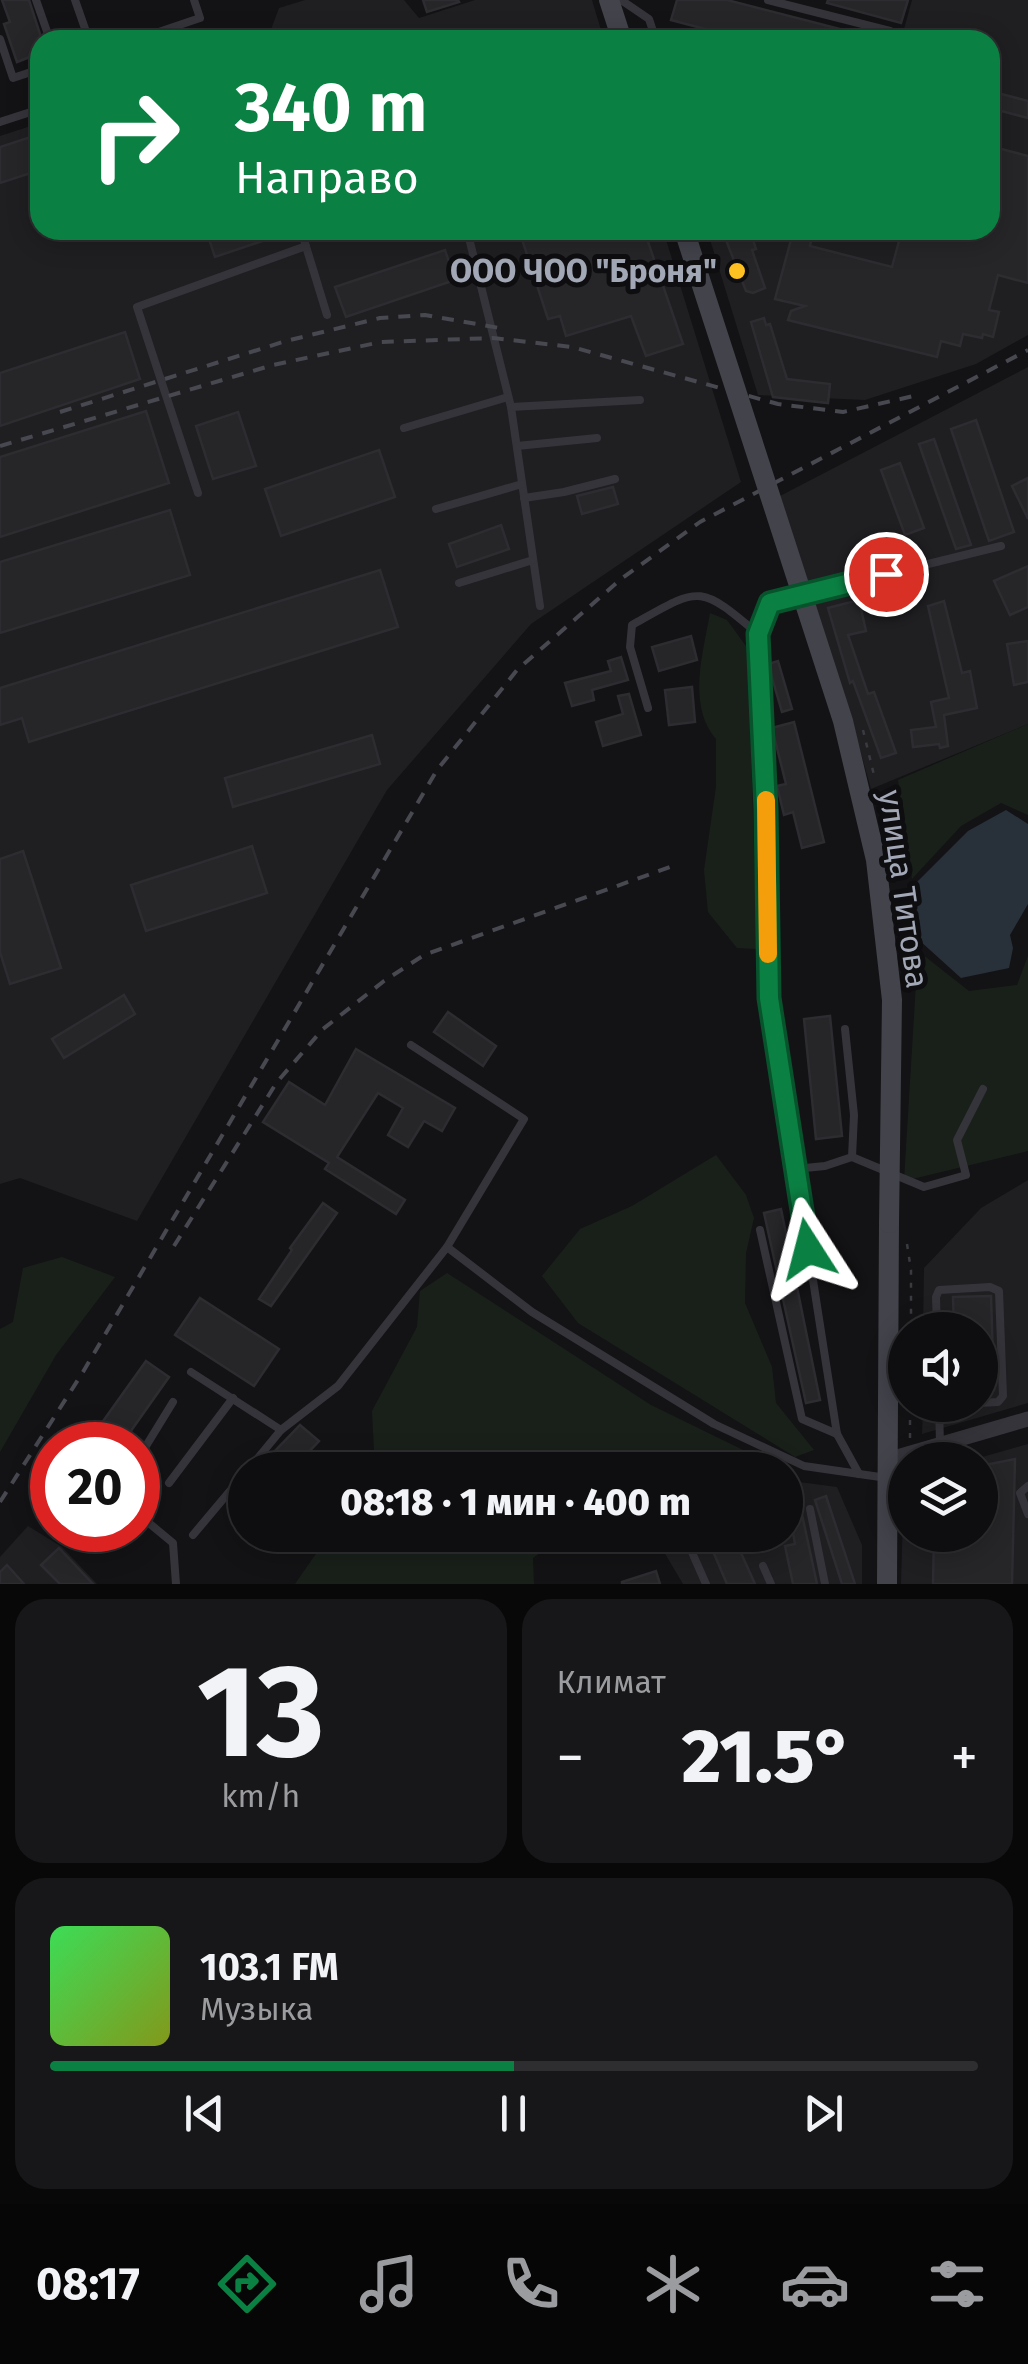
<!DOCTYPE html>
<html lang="ru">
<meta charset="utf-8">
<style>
body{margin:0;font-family:"Fira Sans",sans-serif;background:#171719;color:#f1f3f6;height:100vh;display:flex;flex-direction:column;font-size:38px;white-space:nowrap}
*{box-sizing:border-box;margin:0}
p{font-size:32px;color:#9b9c9f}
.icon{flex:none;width:55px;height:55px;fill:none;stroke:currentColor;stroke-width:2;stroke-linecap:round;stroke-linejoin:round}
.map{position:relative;height:1584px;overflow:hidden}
.side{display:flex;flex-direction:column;gap:15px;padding:15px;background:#080809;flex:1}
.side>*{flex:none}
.top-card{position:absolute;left:30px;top:30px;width:970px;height:210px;border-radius:30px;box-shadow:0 5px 25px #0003,0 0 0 2px #2e2e30;background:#0b8043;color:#fff;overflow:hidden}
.fabs{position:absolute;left:888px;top:1312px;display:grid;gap:20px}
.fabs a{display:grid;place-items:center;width:110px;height:110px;border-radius:50%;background:#0e0e10;box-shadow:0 5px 25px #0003,0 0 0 2px #2e2e30;font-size:50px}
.speed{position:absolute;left:30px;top:1422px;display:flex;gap:20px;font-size:50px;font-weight:700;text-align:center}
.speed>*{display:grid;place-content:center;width:130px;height:130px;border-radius:50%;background:#0e0e10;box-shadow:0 5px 25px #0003,0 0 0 2px #2e2e30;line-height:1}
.speed .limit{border:15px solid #d22;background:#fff;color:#111}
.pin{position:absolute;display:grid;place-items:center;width:85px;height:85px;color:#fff;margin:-42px;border:5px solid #fff;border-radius:50%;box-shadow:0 2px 10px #0007}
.me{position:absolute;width:110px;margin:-55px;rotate:351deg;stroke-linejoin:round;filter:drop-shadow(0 0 8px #0008)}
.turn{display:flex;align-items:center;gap:35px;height:210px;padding:0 40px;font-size:45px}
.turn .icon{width:130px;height:130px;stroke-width:2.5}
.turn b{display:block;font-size:70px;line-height:85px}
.big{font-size:75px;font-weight:800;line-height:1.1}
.side .tile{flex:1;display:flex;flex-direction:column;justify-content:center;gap:15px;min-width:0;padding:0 35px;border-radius:30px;background:#171719}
.side .dial{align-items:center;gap:0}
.dial b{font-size:130px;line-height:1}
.song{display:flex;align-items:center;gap:30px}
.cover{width:120px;height:120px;border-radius:15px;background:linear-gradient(135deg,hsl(130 70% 55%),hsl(70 70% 35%))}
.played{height:10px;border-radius:5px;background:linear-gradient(90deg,#0b8043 50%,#2e2e30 50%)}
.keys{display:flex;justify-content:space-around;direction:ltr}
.heat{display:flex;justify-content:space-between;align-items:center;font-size:55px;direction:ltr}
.side .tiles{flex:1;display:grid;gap:15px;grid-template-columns:1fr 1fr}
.tile:last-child{grid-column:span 2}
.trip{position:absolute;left:228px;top:1452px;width:575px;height:100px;border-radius:50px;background:#0e0e10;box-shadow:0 5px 25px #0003,0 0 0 2px #2e2e30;font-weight:800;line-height:100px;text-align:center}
.menu{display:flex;height:160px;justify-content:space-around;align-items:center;background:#060606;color:#9b9c9f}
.menu .icon{width:70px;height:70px}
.menu .on{color:#0b8043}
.menu b{font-size:45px;color:#f1f3f6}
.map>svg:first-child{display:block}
.built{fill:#1f1f22}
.green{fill:#19201a}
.water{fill:#28313a}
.building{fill:#262629;stroke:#2d2d31;stroke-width:2.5}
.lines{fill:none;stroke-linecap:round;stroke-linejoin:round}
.path{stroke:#3a3b41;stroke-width:2.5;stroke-dasharray:5 8;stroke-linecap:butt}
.service{stroke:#34343a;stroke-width:8}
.minor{stroke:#34343a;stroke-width:15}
.secondary{stroke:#42434b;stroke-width:20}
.rail{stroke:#474850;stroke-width:4;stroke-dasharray:12 10;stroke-linecap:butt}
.path-bridge{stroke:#3a3b41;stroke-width:2.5;stroke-dasharray:5 8;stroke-linecap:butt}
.secondary-bridge{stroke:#42434b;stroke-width:20}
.route-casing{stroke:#07532c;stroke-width:25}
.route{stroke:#0b8043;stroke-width:18}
.slow{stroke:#f59e0b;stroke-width:18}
.poi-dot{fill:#ffc021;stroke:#0e0e10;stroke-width:4}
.labels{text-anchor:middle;stroke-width:10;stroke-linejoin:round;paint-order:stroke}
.poi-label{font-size:32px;font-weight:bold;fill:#a3a8b7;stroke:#0e0e10;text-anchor:end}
.street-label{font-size:32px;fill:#a3a8b7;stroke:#0e0e10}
</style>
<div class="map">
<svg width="1028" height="1584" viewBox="0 0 1028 1584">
<rect width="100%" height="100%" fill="#131315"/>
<!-- built -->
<g class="built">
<path d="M305,0H404L419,18L475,0H592L604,40H267L279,8Z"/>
<path d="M912,0H1028V335L976,364L865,400L758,395L707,230H990V40H901Z"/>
<path d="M40,123V230H663L741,482L531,624L387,790L137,1221L20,1178L0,1184V136Z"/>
<path d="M1028,367V724L871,789L850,714L780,496Z"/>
<path d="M1028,1180V1403L922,1434L923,1405H980V1330H923L924,1268L981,1208Z"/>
<path d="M1028,1444V1584H901L904,1479L905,1535H980V1460H972Z"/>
<path d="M799,1482L837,1487L862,1545V1584H683L664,1552L671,1535H785V1491Z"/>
<path d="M28,1526L62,1547L97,1584H0V1557Z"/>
</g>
<!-- green -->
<g class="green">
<path d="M710,613L727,620L748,649L757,949L737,948L708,912L704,870L716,787V739C687,705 703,654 710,613Z"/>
<path d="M1028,724V815L1001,803L961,826L912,879L898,780Z"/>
<path d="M918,951L969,991L1017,985L1028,956V1151L904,1181Z"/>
<path d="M716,1155L746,1195L754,1218L746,1253L745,1303L772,1367L776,1403L814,1450L795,1457L578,1323L542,1276L580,1229L632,1206Z"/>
<path d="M62,1257L115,1277L56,1355L0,1452V1329L13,1322L23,1268Z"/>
<path d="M447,1273L651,1405L784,1470H367L374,1450L372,1411L417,1327L420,1291Z"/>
<path d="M329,1535H564L533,1558L534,1584H295Z"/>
</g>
<!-- water -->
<path class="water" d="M1006,810L1028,824V904L1010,935L1013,948L1009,968L961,978L919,940L912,887L968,831Z"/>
<!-- building -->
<g class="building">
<path d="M2,0H29L42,40L40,53L17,62L4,24L10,22Z"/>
<path d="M423,0H458L459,2L427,12Z"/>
<path d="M677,0H727L867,36V40H747L671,20Z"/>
<path d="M828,0H908L901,23L827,3Z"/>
<path d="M990,91L1028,101V118L990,108Z"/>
<path d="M40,134V170L0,183V147Z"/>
<path d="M990,146L1028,156V283L998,275L989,310L999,312L993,337L983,334L982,338L963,334L960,346L941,341L937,357L788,320L791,311L805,306L775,299L792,236L811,241L810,246L892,267L902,230H990Z"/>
<path d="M206,230H289V232L215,257Z"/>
<path d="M519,230H644L683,344L646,356L631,316L566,336L560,316L548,319Z"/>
<path d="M722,230H750L756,249L752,250L765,288L753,293L746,291Z"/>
<path d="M445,250L455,280L346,317L335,287Z"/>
<path d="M764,318L766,325L770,324L787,379L830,384L828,403L773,397L751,322Z"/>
<path d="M125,332L140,379L0,426V373Z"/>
<path d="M146,411L169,483L0,537V457Z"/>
<path d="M238,412L256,466L213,479L196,426Z"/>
<path d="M976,420L1014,532L989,541L951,429Z"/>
<path d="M934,439L971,545L956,549L919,444Z"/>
<path d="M379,450L395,497L281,536L265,489Z"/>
<path d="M900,463L924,528L905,535L881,470Z"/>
<path d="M1028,478V519L1012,486Z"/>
<path d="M613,487L618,504L582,514L577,496Z"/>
<path d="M170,510L190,575L0,633V562Z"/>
<path d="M501,525L509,549L457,567L449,544Z"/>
<path d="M1028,566V607L1010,615L994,581Z"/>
<path d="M380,570L398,627L29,742L22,718L0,725V688Z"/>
<path d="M859,600L866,631L848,635L868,694L874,692L896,753L881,758L853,681L850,683L828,608Z"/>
<path d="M944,601L962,673L970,671L977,708L944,715L948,746L940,748L939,744L913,747L911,730L936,727L931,702L949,698L928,606Z"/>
<path d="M691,636L697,660L659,671L652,647Z"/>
<path d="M1028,641V682L1014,685L1007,644Z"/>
<path d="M621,657L628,680L592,690L594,700L572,706L565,683L611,671L608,661Z"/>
<path d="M778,661L792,709L782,712L768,664Z"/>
<path d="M692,687L695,722L669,725L665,690Z"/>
<path d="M629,694L641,735L603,746L596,722L623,714L618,696Z"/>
<path d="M794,722L824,842L802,848L793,812L784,815L777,786L786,784L772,728Z"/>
<path d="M372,735L380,764L233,807L225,778Z"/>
<path d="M252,846L267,893L146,931L131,885Z"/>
<path d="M23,851L61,968L10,984L0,952V859Z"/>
<path d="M124,995L135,1014L64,1058L52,1039Z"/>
<path d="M448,1012L496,1046L483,1066L434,1032Z"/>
<path d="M830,1016L842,1136L816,1139L804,1019Z"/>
<path d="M356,1049L455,1108L442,1131L424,1121L408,1147L388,1135L403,1108L378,1093L337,1157L405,1200L396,1214L325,1169L329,1163L263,1122L289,1082L325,1105Z"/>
<path d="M323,1203L337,1213L271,1306L259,1299L292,1250L290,1248Z"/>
<path d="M781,1209L820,1400L806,1403L764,1213Z"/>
<path d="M991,1296L994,1390H980V1330H954L953,1297Z"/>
<path d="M200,1298L279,1349L254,1386L175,1335Z"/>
<path d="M146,1361L169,1377L121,1445H86Z"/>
<path d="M300,1425L319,1441L304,1457L318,1470H278L285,1462L274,1452Z"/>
<path d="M1015,1459L1012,1584H933L934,1535H980V1466Z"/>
<path d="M826,1496L855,1584H842L815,1500Z"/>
<path d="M800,1502L801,1510L817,1584H793L785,1546L795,1544L791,1522L785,1523V1506Z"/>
<path d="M706,1535H733L755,1584H727Z"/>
<path d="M59,1548L93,1584H60L41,1565Z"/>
<path d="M7,1565L24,1584H0V1572Z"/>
<path d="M656,1571L660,1584H622V1582Z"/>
</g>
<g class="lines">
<!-- path -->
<g class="path">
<path d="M907,1244L911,1270V1330"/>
<path d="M910,1438V1405"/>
</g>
<!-- service -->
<g class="service">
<path d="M36,0L50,40"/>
<path d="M75,0L89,40"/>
<path d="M621,0L649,19L656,40"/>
<path d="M768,0L890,31"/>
<path d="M0,39L13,78L40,69"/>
<path d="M135,40L200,18L194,0"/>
<path d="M0,122L40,109"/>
<path d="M301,230L327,315"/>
<path d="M467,230L511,407L540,606"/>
<path d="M511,407L640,400"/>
<path d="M404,428L508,397"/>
<path d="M517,446L597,438"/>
<path d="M198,493L137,307L306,246"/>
<path d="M524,498L564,492L615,479"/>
<path d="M436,509L522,484"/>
<path d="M459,583L533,560"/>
<path d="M758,634L770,603L1001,546"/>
<path d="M648,708L630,647L632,625C700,587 698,583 758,634L766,809L769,998L837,1434L859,1474"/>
<path d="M411,1045L524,1119L447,1247L532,1312L714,1424L804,1466L887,1478"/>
<path d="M852,1157L924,1187L966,1175L957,1140L983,1089"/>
<path d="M795,1169L825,1166L852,1157L854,1115L845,1029"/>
<path d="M760,1230L802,1419L837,1434"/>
<path d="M937,1330L936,1297L939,1290L990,1287L999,1291L1003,1396L998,1402L980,1403"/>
<path d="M191,1372L281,1430L338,1386L447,1247"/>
<path d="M939,1405L940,1444"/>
<path d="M138,1459L173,1402"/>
<path d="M248,1470L281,1430"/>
<path d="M169,1483L233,1398"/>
<path d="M1028,1486L1020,1493L1028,1514"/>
<path d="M810,1509L825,1584"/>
<path d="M138,1514L173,1543L176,1584"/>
<path d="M193,1535L245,1473"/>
<path d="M687,1541L706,1584"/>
<path d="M763,1566L771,1584"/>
</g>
<!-- minor -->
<path class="minor" d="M887,1460L1028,1419"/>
<!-- secondary -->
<g class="secondary">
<path d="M609,0L622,40"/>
<path d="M887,1584L889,1223"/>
</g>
<!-- rail -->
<g class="rail">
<path d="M60,412L286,341L380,318L425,315L505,329"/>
<path d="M0,446L273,365L381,342L493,338L572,347L778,404L843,412L918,395"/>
<path d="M174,1246L277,1082L323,1029L384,981L424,955L670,867"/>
<path d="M0,1502L83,1372L437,770L517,670L621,579L700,522L1028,350"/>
</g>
<!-- path-bridge -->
<g class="path-bridge">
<path d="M863,730L874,775"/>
<path d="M898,896L905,958"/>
</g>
<!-- secondary-bridge -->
<path class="secondary-bridge" d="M684,230L843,721L876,860L892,1000L889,1223"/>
</g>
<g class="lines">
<defs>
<path id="route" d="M808,1249L769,998L766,809L758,634L770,603L886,574"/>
</defs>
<!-- route casing -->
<use href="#route" class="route-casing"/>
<!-- route -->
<use href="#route" class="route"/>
<!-- slow -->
<path class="slow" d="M766,800L768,954"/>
</g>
<!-- markers -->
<circle class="poi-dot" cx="737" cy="271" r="10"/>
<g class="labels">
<!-- poi labels -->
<g class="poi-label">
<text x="717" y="282">ООО ЧОО "Броня"</text>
</g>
<!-- street labels -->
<g class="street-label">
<text transform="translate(904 889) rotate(82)" y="11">улица Титова</text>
</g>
</g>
</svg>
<div class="fabs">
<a><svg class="icon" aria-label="sound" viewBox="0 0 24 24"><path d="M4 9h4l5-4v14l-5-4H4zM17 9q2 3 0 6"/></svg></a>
<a><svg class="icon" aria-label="layers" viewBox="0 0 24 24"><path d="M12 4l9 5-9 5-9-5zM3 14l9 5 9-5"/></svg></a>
</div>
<div class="speed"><div class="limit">20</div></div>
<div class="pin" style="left:886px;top:574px;background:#d93025"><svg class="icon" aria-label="arrive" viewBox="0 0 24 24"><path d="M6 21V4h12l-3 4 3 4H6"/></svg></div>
<svg class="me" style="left:808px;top:1249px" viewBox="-20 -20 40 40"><path d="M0-17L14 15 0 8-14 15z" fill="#0b8043" stroke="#fff" stroke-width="4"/></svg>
<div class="trip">08:18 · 1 мин · 400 m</div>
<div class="top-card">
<div class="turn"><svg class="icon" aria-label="right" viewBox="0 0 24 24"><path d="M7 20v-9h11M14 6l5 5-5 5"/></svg><div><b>340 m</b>Направо</div></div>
</div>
</div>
<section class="side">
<div class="tiles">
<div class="tile dial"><b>13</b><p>km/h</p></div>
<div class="tile"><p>Климат</p>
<div class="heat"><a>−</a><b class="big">21.5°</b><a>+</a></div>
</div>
<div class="tile">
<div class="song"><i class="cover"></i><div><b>103.1 FM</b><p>Музыка</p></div></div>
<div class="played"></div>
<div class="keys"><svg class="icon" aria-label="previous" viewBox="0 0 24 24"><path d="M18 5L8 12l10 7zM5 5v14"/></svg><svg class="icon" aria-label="pause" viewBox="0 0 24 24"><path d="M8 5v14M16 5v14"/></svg><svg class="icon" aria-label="next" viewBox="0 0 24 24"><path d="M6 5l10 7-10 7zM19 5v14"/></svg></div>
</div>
</div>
</section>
<nav class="menu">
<b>08:17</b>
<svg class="icon on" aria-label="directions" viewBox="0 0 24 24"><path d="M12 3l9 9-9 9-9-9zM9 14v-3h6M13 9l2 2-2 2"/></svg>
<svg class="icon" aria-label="music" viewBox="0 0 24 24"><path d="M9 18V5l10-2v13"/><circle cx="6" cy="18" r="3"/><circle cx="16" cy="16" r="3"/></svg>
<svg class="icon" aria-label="phone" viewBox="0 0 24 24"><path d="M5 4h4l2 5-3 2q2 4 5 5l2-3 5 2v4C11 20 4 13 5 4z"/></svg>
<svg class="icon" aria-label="climate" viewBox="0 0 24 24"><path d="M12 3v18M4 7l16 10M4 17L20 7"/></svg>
<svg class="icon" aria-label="car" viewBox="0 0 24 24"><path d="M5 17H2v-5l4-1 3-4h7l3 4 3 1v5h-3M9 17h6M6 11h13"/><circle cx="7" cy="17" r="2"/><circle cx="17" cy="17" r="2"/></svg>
<svg class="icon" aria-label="filters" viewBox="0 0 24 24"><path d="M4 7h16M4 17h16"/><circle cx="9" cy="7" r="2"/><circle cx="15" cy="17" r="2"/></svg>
</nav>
